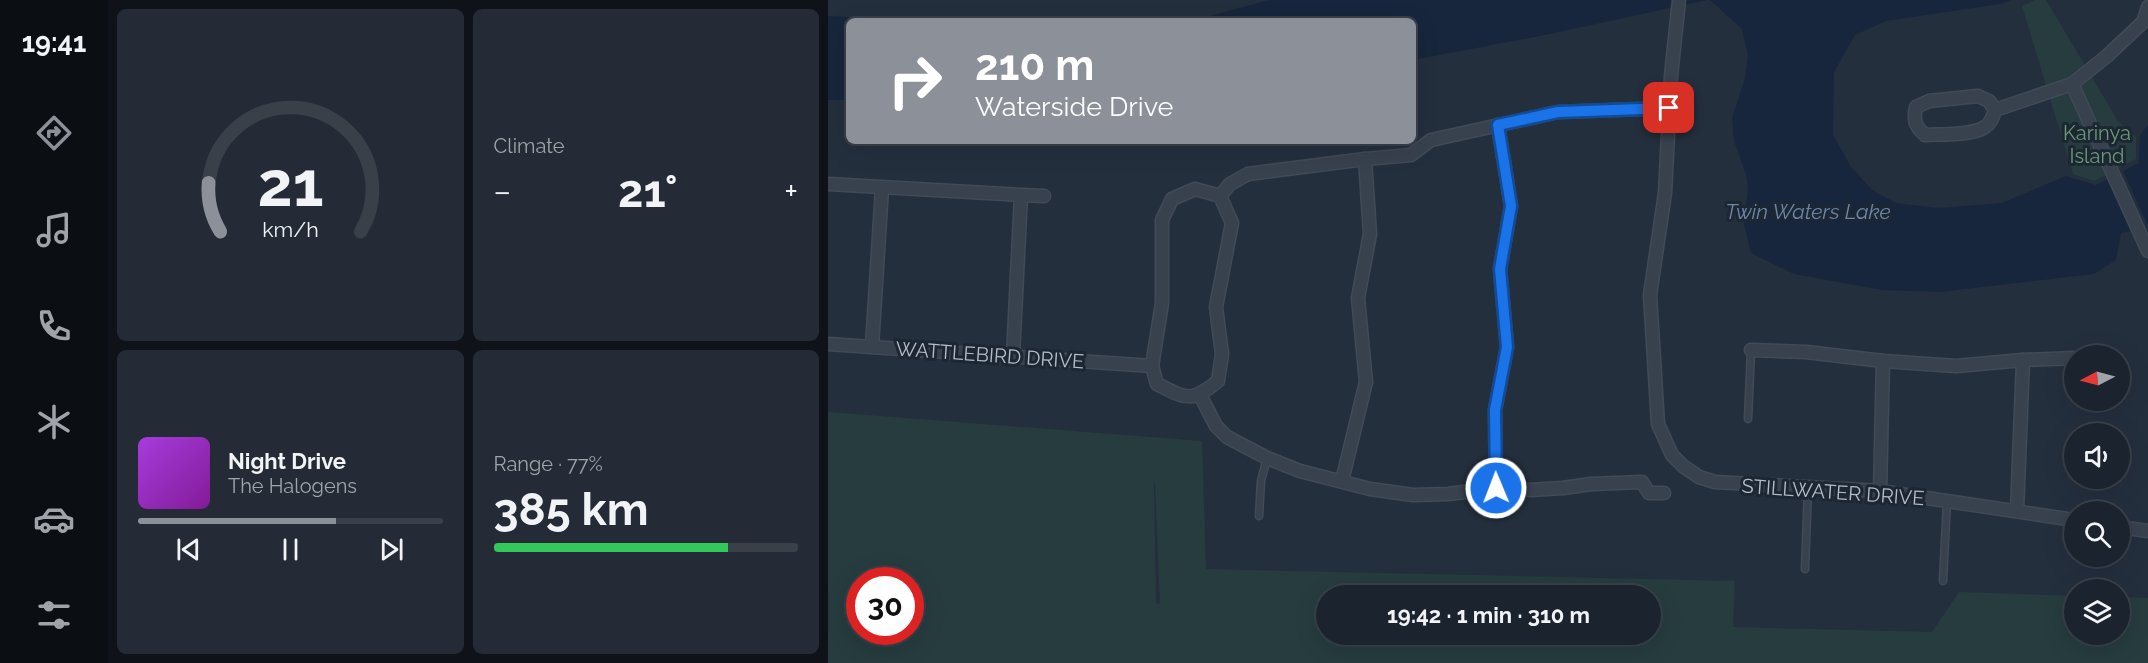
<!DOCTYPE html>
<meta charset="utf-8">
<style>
body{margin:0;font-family:Raleway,sans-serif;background:#242b36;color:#f1f3f6;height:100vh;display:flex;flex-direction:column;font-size:22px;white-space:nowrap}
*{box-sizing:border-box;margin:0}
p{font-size:20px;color:#a0a4aa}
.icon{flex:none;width:33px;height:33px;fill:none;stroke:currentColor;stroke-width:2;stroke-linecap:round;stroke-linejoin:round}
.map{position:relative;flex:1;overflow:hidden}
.drawer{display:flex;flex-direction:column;gap:9px;padding:9px;background:#0f1319;width:720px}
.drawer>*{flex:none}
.guide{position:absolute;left:18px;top:18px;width:570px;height:126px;border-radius:9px;box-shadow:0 6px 24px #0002,0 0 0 2px #39404a;background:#8c9099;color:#fff;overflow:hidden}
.needle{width:39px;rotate:264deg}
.controls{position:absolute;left:1236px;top:345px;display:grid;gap:12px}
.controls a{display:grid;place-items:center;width:66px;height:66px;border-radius:50%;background:#1b232e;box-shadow:0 6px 24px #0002,0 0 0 2px #39404a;font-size:30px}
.speed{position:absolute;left:18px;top:567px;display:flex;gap:12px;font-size:30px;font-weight:700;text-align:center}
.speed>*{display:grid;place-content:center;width:78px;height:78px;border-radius:50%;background:#1b232e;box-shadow:0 6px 24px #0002,0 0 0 2px #39404a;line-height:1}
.speed .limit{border:9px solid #d22;background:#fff;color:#111}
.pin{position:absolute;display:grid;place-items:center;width:51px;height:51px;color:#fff;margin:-26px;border-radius:12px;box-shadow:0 3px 9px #0006}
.me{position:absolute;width:66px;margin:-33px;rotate:359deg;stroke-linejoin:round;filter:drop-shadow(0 0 4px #0008)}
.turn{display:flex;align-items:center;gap:21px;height:126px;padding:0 30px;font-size:27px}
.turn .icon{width:78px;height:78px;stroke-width:2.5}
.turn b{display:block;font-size:42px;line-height:51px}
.big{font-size:45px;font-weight:700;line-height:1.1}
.drawer .tile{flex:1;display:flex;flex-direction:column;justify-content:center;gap:9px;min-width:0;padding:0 21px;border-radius:9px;background:#242b36}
.drawer .dial{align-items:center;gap:0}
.dial svg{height:156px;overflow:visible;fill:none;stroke:#39404a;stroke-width:7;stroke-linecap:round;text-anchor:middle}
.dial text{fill:#f1f3f6;stroke:none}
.song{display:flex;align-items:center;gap:18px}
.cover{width:72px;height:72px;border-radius:9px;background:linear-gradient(135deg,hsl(280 70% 55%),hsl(290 70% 35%))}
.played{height:6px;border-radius:3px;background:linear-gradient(90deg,#8c9099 65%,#39404a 65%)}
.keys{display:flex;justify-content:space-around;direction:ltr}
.heat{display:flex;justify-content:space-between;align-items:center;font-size:33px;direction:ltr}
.charge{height:9px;border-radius:4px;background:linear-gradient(90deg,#34c759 77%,#39404a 0)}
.drawer .tiles{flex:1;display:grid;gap:9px;grid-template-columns:repeat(2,1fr)}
.trip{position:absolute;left:488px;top:585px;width:345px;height:60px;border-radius:30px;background:#1b232e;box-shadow:0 6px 24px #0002,0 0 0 2px #39404a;font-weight:700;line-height:60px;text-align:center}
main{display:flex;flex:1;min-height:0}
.tab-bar{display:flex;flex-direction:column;width:108px;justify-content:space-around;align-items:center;background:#0b0e12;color:#a0a4aa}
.tab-bar .icon{width:42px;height:42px}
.tab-bar .selected{color:#8c9099}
.tab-bar b{font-size:27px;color:#f1f3f6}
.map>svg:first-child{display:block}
.green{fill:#263c3f;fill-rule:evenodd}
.water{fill:#17263c}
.pier{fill:#242f3e}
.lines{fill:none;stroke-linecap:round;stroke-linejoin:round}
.service-casing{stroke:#414a57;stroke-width:9}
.minor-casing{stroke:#414a57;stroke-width:15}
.service{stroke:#38414e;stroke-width:6}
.minor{stroke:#38414e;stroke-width:12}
.route-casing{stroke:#114b97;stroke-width:15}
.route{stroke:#1a73e8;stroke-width:10}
.labels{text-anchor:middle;stroke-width:6;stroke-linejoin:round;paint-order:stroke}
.park-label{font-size:20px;fill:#6b9a76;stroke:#1d2633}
.street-label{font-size:20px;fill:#b4bcc9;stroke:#1d2633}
.water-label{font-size:21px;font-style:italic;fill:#6d86a8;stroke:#1d2633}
</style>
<main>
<nav class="tab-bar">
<b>19:41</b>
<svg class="icon selected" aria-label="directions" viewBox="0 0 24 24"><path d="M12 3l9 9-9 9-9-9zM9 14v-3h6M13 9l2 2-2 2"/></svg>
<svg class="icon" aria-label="music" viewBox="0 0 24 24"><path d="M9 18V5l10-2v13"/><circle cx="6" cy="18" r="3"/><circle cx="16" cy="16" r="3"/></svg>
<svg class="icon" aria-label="phone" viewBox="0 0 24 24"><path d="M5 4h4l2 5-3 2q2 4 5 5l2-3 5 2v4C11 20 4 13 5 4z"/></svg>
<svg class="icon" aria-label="climate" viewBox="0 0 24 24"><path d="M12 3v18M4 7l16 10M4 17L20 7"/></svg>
<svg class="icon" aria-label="car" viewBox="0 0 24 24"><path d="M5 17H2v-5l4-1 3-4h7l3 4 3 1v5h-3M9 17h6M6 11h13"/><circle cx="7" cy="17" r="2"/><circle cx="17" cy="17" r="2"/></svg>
<svg class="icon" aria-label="filters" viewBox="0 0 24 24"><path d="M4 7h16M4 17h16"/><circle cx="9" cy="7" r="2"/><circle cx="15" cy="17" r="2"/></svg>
</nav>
<section class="drawer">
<div class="tiles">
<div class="tile dial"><svg viewBox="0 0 100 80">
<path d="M14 69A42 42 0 1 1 86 69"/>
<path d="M14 69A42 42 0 0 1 8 44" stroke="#8c9099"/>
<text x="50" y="56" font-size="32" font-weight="700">21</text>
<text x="50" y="72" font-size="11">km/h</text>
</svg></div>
<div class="tile"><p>Climate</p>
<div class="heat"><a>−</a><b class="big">21°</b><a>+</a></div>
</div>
<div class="tile">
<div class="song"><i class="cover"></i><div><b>Night Drive</b><p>The Halogens</p></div></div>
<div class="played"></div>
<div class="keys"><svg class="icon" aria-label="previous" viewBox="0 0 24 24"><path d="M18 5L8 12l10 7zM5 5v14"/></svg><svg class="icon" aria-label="pause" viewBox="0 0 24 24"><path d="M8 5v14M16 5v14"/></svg><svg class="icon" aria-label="next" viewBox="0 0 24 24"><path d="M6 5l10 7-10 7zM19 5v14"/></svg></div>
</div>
<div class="tile"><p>Range · 77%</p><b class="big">385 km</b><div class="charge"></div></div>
</div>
</section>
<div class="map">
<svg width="1320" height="663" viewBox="0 0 1320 663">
<rect width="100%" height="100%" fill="#242f3e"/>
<!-- green -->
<g class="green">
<path d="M1207,0H1218L1290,121L1308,137V159L1266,181L1245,174L1194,6Z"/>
<path d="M0,412L374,441L378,569L907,581L905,627L1104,632L1131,592L1246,596V634H1292V597L1320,598V663H0ZM326,483H327L332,604L328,603ZM32,580H82V632H32ZM498,596H822V634H498Z"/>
</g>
<!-- water -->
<g class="water">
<path d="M441,0H879L717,35L585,60V21H363Z"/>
<path d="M882,0H1183L1172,4L1058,21L1027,35L1006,72L1005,135L1023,167L1044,190L1068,203L1110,208L1174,203L1238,176L1268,185L1311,163L1312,135L1320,125V228L1293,233L1288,260L1266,274L1112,292L1054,290L966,274L923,253L916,225L920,188L918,175L906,141L904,118L917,78L920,55L914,29Z"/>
<path d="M0,16L95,21H21V100H0Z"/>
</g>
<!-- pier -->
<path class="pier" d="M1294,169L1320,226V231L1304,234L1278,177Z"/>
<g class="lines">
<defs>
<g id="service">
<path d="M920,419L923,350"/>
<path d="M431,516L433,481L439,458"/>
<path d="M977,569L980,488"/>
<path d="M1115,581L1119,501"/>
</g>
<g id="minor">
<path d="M851,0L843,76L837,193L822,295L830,424L844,455L855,466L871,477L887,482L1052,491L1246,520"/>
<path d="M1244,84L1320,251"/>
<path d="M1150,96L1161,101L1167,110C1165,117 1163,123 1157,127C1144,136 1112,134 1097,135C1087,126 1085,120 1088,107L1101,101Z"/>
<path d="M1167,110L1244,84L1279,56L1315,22L1320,7"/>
<path d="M0,184L193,195"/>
<path d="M367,189L392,196L404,223L388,307L394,354L390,381C363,403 359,399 329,384L324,366L334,303V220L344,199Z"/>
<path d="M392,196L402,184L420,174L537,159L583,155L603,140L730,112L841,108"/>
<path d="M0,344L324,366"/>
<path d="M44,347L54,188"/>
<path d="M923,350L978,352L1055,361L1128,366L1195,360L1246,358"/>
<path d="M185,356L193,195L216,196"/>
<path d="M372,395L388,426L399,437L439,458L472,471L542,489L585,495L620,494L668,488L703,490L735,488L763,484L814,482L821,493H836"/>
<path d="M514,481L538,382L530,298L542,234L537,159"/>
<path d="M668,488L667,410L679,347L672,269L683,206L670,125"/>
<path d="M1052,491L1055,361"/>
<path d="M1189,511L1195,360"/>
<path d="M1292,527L1320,531"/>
</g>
</defs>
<!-- service casing -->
<use href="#service" class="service-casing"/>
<!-- minor casing -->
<use href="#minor" class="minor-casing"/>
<!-- service -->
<use href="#service" class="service"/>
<!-- minor -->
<use href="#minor" class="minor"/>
</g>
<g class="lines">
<defs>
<path id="route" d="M668,488L667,410L679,347L672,269L683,206L670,125L730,112L841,108"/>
</defs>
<!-- route casing -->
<use href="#route" class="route-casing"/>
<!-- route -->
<use href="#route" class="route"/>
</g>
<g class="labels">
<!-- park labels -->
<g class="park-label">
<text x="1269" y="140">Karinya<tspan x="1269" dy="23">Island</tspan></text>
</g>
<!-- street labels -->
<g class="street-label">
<text transform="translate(162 355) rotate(4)" y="7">WATTLEBIRD DRIVE</text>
<text transform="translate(1005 492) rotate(4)" y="7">STILLWATER DRIVE</text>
</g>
<!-- water labels -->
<g class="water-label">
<text x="980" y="219">Twin Waters Lake</text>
</g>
</g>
</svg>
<div class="controls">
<a><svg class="needle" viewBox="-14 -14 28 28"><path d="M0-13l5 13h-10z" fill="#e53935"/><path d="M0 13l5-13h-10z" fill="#a0a4aa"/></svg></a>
<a><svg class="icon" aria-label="sound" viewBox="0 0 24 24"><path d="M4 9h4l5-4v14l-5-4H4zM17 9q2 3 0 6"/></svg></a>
<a><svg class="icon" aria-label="search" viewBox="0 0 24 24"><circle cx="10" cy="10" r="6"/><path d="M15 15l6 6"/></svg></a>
<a><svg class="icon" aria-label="layers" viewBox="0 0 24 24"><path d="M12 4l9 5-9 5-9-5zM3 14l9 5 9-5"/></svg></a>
</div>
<div class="speed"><div class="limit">30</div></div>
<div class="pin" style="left:841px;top:108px;background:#d93025"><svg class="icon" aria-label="arrive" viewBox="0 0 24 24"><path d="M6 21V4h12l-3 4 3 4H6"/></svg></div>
<svg class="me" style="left:668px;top:488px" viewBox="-20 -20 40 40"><circle r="17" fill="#1a73e8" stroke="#fff" stroke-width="3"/><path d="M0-11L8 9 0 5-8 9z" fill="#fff"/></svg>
<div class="trip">19:42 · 1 min · 310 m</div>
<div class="guide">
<div class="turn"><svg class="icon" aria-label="right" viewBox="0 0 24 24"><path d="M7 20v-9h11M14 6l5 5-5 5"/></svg><div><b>210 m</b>Waterside Drive</div></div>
</div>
</div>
</main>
